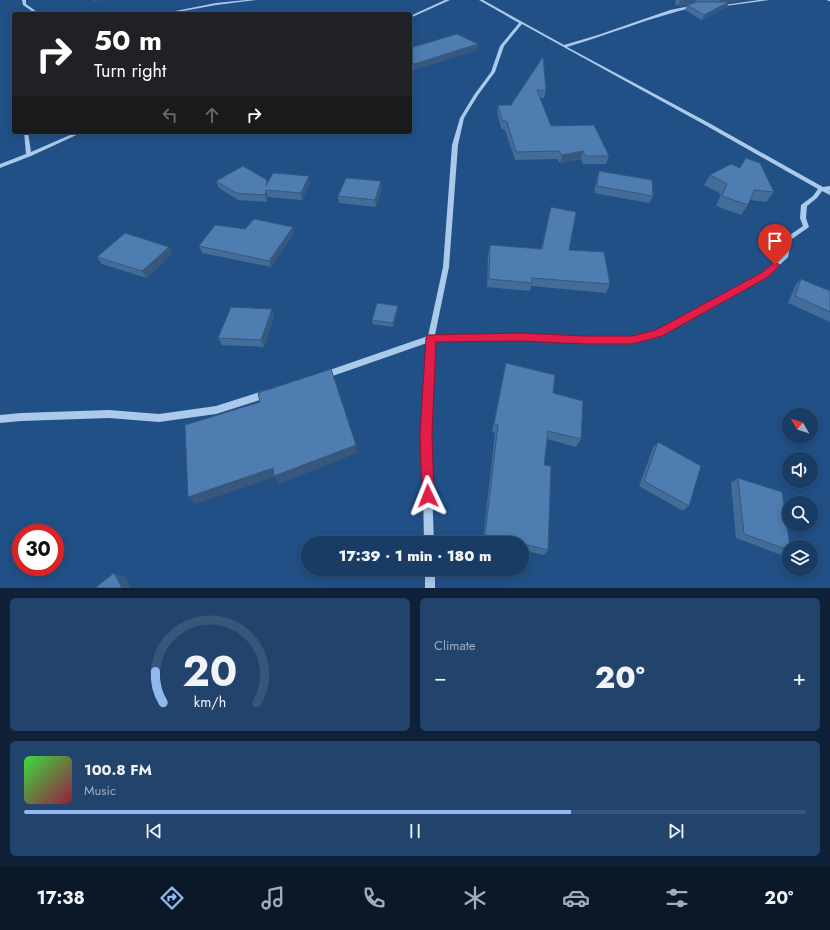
<!DOCTYPE html>
<meta charset="utf-8">
<style>
body{margin:0;font-family:Jost,sans-serif;background:#22436b;color:#f1f3f6;height:100vh;display:flex;flex-direction:column;font-size:15px;white-space:nowrap}
*{box-sizing:border-box;margin:0}
p{font-size:13px;color:#9fadbf}
.icon{flex:none;width:22px;height:22px;fill:none;stroke:currentColor;stroke-width:2;stroke-linecap:round;stroke-linejoin:round}
.map{position:relative;height:588px;overflow:hidden}
.drawer{display:flex;flex-direction:column;gap:10px;padding:10px;background:#0e2138;flex:1}
.drawer>*{flex:none}
.top-card{position:absolute;left:12px;top:12px;width:400px;height:122px;border-radius:4px;box-shadow:0 2px 10px #0003,0 0 0 1px #375679;background:#202124;color:#fff;overflow:hidden}
.needle{width:26px;rotate:309deg}
.fabs{position:absolute;left:782px;top:408px;display:grid;gap:8px}
.fabs a{display:grid;place-items:center;width:36px;height:36px;border-radius:50%;background:#193c65;box-shadow:0 2px 10px #0003,0 0 0 1px #375679;font-size:20px}
.speed{position:absolute;left:12px;top:524px;display:flex;gap:8px;font-size:20px;font-weight:700;text-align:center}
.speed>*{display:grid;place-content:center;width:52px;height:52px;border-radius:50%;background:#193c65;box-shadow:0 2px 10px #0003,0 0 0 1px #375679;line-height:1}
.speed .limit{border:6px solid #d22;background:#fff;color:#111}
.pin{position:absolute;display:grid;place-items:center;width:34px;height:34px;color:#fff;margin:-41px -17px;border-radius:50% 50% 50% 0;rotate:-45deg;box-shadow:0 0 4px #0007}
.pin .icon{rotate:45deg}
.me{position:absolute;width:44px;margin:-22px;rotate:358deg;stroke-linejoin:round;filter:drop-shadow(0 0 3px #0008)}
.turn{display:flex;align-items:center;gap:14px;height:84px;padding:0 16px;font-size:18px}
.turn .icon{width:52px;height:52px;stroke-width:2.5}
.turn b{display:block;font-size:28px;line-height:34px}
.lanes{display:flex;align-items:center;height:38px;padding:0 16px;background:#0003;justify-content:center;gap:20px;direction:ltr}
.lanes .off{opacity:.35}
.big{font-size:30px;font-weight:800;line-height:1.1}
.drawer .card{flex:1;display:flex;flex-direction:column;justify-content:center;gap:6px;min-width:0;padding:0 14px;border-radius:6px;background:#22436b}
.drawer .dial{align-items:center;gap:0}
.dial svg{height:104px;overflow:visible;fill:none;stroke:#375679;stroke-width:7;stroke-linecap:round;text-anchor:middle}
.dial text{fill:#f1f3f6;stroke:none}
.song{display:flex;align-items:center;gap:12px}
.cover{width:48px;height:48px;border-radius:6px;background:linear-gradient(135deg,hsl(120 70% 55%),hsl(340 70% 35%))}
.played{height:4px;border-radius:2px;background:linear-gradient(90deg,#90b9f0 70%,#375679 70%)}
.keys{display:flex;justify-content:space-around;direction:ltr}
.heat{display:flex;justify-content:space-between;align-items:center;font-size:22px;direction:ltr}
.drawer .tiles{flex:1;display:grid;gap:10px;grid-template-columns:1fr 1fr}
.card:last-child{grid-column:span 2}
.trip{position:absolute;left:301px;top:536px;width:228px;height:40px;border-radius:20px;background:#193c65;box-shadow:0 2px 10px #0003,0 0 0 1px #375679;font-weight:800;line-height:40px;text-align:center}
.tab-bar{display:flex;height:64px;justify-content:space-around;align-items:center;background:#0a1828;color:#9fadbf}
.tab-bar .icon{width:28px;height:28px}
.tab-bar .active{color:#90b9f0}
.tab-bar b{font-size:18px;color:#f1f3f6}
.map>svg:first-child{display:block}
.lines{fill:none;stroke-linecap:round;stroke-linejoin:round}
.minor{fill:#abc9ea;fill-rule:evenodd}
.wall{fill:#436c98}
.shaded-wall{fill:#37587c}
.building{fill:#4e7db1;stroke:#37587c}
.route{fill:#e11d48;stroke:#92132f}
</style>
<div class="map">
<svg width="830" height="588" viewBox="0 0 830 588">
<rect width="100%" height="100%" fill="#215087"/>
<g class="lines">
<!-- minor -->
<g class="minor">
<path d="M22,0H26V4L40,14H36L23,5Z"/>
<path d="M246,0H257L216,5L167,14H160L216,3Z"/>
<path d="M445,0H450L410,18V16Z"/>
<path d="M479,0H483L564,45L598,35L670,10L695,5V7C652,17 610,34 567,47L709,123L823,187L830,186V190H829L830,191V195L822,191L817,198L807,206L806,218L809,227L792,239L788,257L767,277L659,336L632,343H585L521,340L435,341L430,435L434,543H424L422,435L427,343L324,379L321,377L320,375L321,373L428,336L443,267L452,145L460,118L474,95L491,72L500,46L519,23ZM522,24L705,125L818,189L813,196L801,205L800,218L803,226L787,237L783,254L763,273L657,330L632,337H585L521,334L435,335L449,267L458,145L464,118L478,95L495,72L504,46Z"/>
<path d="M759,0H769L718,7L716,6Z"/>
<path d="M827,0H830V1H828Z"/>
<path d="M24,132H28L31,152L77,132H83L31,156L0,168V164L26,154Z"/>
<path d="M266,390L269,391L270,394L269,397L216,414L159,422L109,418L21,421L0,423V415L21,413L109,410L159,414L216,406Z"/>
<rect x="425" y="569" width="10" height="19"/>
</g>
</g>
<!-- wall -->
<g class="wall">
<path d="M676,0H741L739,1L729,2L727,7L702,20L685,10L687,5L696,3L678,6L675,4Z"/>
<path d="M478,44L477,50L414,70L410,67V48Z"/>
<path d="M543,57L546,91L544,98H540L551,126L609,156L606,164H583L581,159L560,163L557,159L515,160L505,130L501,128L497,112L498,105H511Z"/>
<path d="M746,158L774,192L766,202L750,200L748,205L741,215L716,206L721,194L704,185L710,175L740,168Z"/>
<path d="M599,171L653,196L649,203L594,193L597,178Z"/>
<path d="M267,180L268,182L310,183L302,200L268,197L267,202L238,200L219,188L216,181Z"/>
<path d="M382,188L376,207L339,203L338,196Z"/>
<path d="M551,207L569,250L610,284L606,293L531,286L530,291L487,287L488,254L490,245L541,249Z"/>
<path d="M245,229L294,233L271,267L202,253L199,246Z"/>
<path d="M169,247L172,254L147,278L102,264L97,257Z"/>
<path d="M801,279L830,291V322L788,303L795,286Z"/>
<path d="M398,306V309L393,327L373,324L372,320Z"/>
<path d="M272,309L274,316L264,347L222,345L218,338Z"/>
<path d="M506,363L553,393L581,439L576,447L547,439L544,465L548,550L544,555L522,550V543H494L483,540L495,433L492,432L504,372Z"/>
<path d="M658,442L689,506L683,511L639,486L653,448Z"/>
<path d="M738,478L789,547V551L781,555L736,538L731,483Z"/>
</g>
<!-- shaded-wall -->
<g class="shaded-wall">
<path d="M92,0H101L93,2Z"/>
<path d="M685,0H696L695,2L678,6L680,1Z"/>
<path d="M720,0H741L739,1L729,2L727,7L702,20L704,15L719,4Z"/>
<path d="M478,44L477,50L414,70V64Z"/>
<path d="M141,132H150L142,135Z"/>
<path d="M583,151L581,159L560,163L562,155Z"/>
<path d="M309,176L310,183L302,200L301,193Z"/>
<path d="M381,181L382,188L376,207L375,200Z"/>
<path d="M266,190L268,197L267,202L265,195Z"/>
<path d="M293,227L294,233L271,267L269,261Z"/>
<path d="M169,247L172,254L147,278L142,271Z"/>
<path d="M398,306V309L393,327V323Z"/>
<path d="M272,309L274,316L264,347L261,340Z"/>
<path d="M356,445L357,453L279,484L275,477L195,504L188,497L273,468Z"/>
<path d="M114,573L125,577L131,588H122Z"/>
</g>
<!-- building -->
<g class="building">
<path d="M697,2H729L704,15L687,5Z"/>
<path d="M457,34L478,44L414,64L410,61V48Z"/>
<path d="M543,57L546,91L537,90L551,126L594,125L609,156H585L583,151L562,155L559,151L516,152L507,122L502,120L498,105H511Z"/>
<path d="M746,158L760,163L774,192L754,190L748,205L722,196L727,184L710,175L731,164L740,168Z"/>
<path d="M243,166L267,180L266,186L273,173L309,176L301,193L266,190L265,195L236,193L216,181Z"/>
<path d="M599,171L652,180L653,196L597,186Z"/>
<path d="M346,178L381,181L375,200L338,196Z"/>
<path d="M551,207L576,212L569,250L604,252L610,284L532,278V283L489,279L490,245L542,249Z"/>
<path d="M254,219L293,227L269,261L199,246L215,225L245,229Z"/>
<path d="M125,233L169,247L142,271L97,257Z"/>
<path d="M801,279L830,291V312L795,296Z"/>
<path d="M377,303L398,306L393,323L372,320Z"/>
<path d="M231,307L272,309L261,340L218,338Z"/>
<path d="M506,363L555,375L553,393L583,401L581,439L548,431L544,465L551,466L548,550L485,535L498,425L494,424Z"/>
<path d="M331,369L356,445L274,476L273,468L188,497L185,425L260,402L258,393Z"/>
<path d="M658,442L701,466L689,506L644,481Z"/>
<path d="M738,478L782,492L790,547H789V550L744,534Z"/>
<path d="M114,573L122,588H95Z"/>
</g>
<!-- route -->
<path class="route" d="M775,262L780,265L768,277L662,336L632,344H585L521,341L436,342L432,434L434,496L432,501L428,503L423,501L422,496L420,434L426,338L428,335L521,333L585,336H632L656,330L761,273Z"/>
</svg>
<div class="fabs">
<a><svg class="needle" viewBox="-14 -14 28 28"><path d="M0-13l5 13h-10z" fill="#e53935"/><path d="M0 13l5-13h-10z" fill="#9fadbf"/></svg></a>
<a><svg class="icon" aria-label="sound" viewBox="0 0 24 24"><path d="M4 9h4l5-4v14l-5-4H4zM17 9q2 3 0 6"/></svg></a>
<a><svg class="icon" aria-label="search" viewBox="0 0 24 24"><circle cx="10" cy="10" r="6"/><path d="M15 15l6 6"/></svg></a>
<a><svg class="icon" aria-label="layers" viewBox="0 0 24 24"><path d="M12 4l9 5-9 5-9-5zM3 14l9 5 9-5"/></svg></a>
</div>
<div class="speed"><div class="limit">30</div></div>
<div class="pin" style="left:775px;top:265px;background:#d93025"><svg class="icon" aria-label="arrive" viewBox="0 0 24 24"><path d="M6 21V4h12l-3 4 3 4H6"/></svg></div>
<svg class="me" style="left:428px;top:496px" viewBox="-20 -20 40 40"><path d="M0-17L14 15 0 8-14 15z" fill="#e11d48" stroke="#fff" stroke-width="4"/></svg>
<div class="trip">17:39 · 1 min · 180 m</div>
<div class="top-card">
<div class="turn"><svg class="icon" aria-label="right" viewBox="0 0 24 24"><path d="M7 20v-9h11M14 6l5 5-5 5"/></svg><div><b>50 m</b>Turn right</div></div>
<div class="lanes"><svg class="icon off" aria-label="left" viewBox="0 0 24 24"><path d="M17 20v-9H6M10 6l-5 5 5 5"/></svg><svg class="icon off" aria-label="ahead" viewBox="0 0 24 24"><path d="M12 20V5M6 11l6-6 6 6"/></svg><svg class="icon" aria-label="right" viewBox="0 0 24 24"><path d="M7 20v-9h11M14 6l5 5-5 5"/></svg></div>
</div>
</div>
<section class="drawer">
<div class="tiles">
<div class="card dial"><svg viewBox="0 0 100 80">
<path d="M14 69A42 42 0 1 1 86 69"/>
<path d="M14 69A42 42 0 0 1 8 45" stroke="#90b9f0"/>
<text x="50" y="56" font-size="32" font-weight="700">20</text>
<text x="50" y="72" font-size="11">km/h</text>
</svg></div>
<div class="card"><p>Climate</p>
<div class="heat"><a>−</a><b class="big">20°</b><a>+</a></div>
</div>
<div class="card">
<div class="song"><i class="cover"></i><div><b>100.8 FM</b><p>Music</p></div></div>
<div class="played"></div>
<div class="keys"><svg class="icon" aria-label="previous" viewBox="0 0 24 24"><path d="M18 5L8 12l10 7zM5 5v14"/></svg><svg class="icon" aria-label="pause" viewBox="0 0 24 24"><path d="M8 5v14M16 5v14"/></svg><svg class="icon" aria-label="next" viewBox="0 0 24 24"><path d="M6 5l10 7-10 7zM19 5v14"/></svg></div>
</div>
</div>
</section>
<nav class="tab-bar">
<b>17:38</b>
<svg class="icon active" aria-label="directions" viewBox="0 0 24 24"><path d="M12 3l9 9-9 9-9-9zM9 14v-3h6M13 9l2 2-2 2"/></svg>
<svg class="icon" aria-label="music" viewBox="0 0 24 24"><path d="M9 18V5l10-2v13"/><circle cx="6" cy="18" r="3"/><circle cx="16" cy="16" r="3"/></svg>
<svg class="icon" aria-label="phone" viewBox="0 0 24 24"><path d="M5 4h4l2 5-3 2q2 4 5 5l2-3 5 2v4C11 20 4 13 5 4z"/></svg>
<svg class="icon" aria-label="climate" viewBox="0 0 24 24"><path d="M12 3v18M4 7l16 10M4 17L20 7"/></svg>
<svg class="icon" aria-label="car" viewBox="0 0 24 24"><path d="M5 17H2v-5l4-1 3-4h7l3 4 3 1v5h-3M9 17h6M6 11h13"/><circle cx="7" cy="17" r="2"/><circle cx="17" cy="17" r="2"/></svg>
<svg class="icon" aria-label="filters" viewBox="0 0 24 24"><path d="M4 7h16M4 17h16"/><circle cx="9" cy="7" r="2"/><circle cx="15" cy="17" r="2"/></svg>
<b>20°</b>
</nav>
